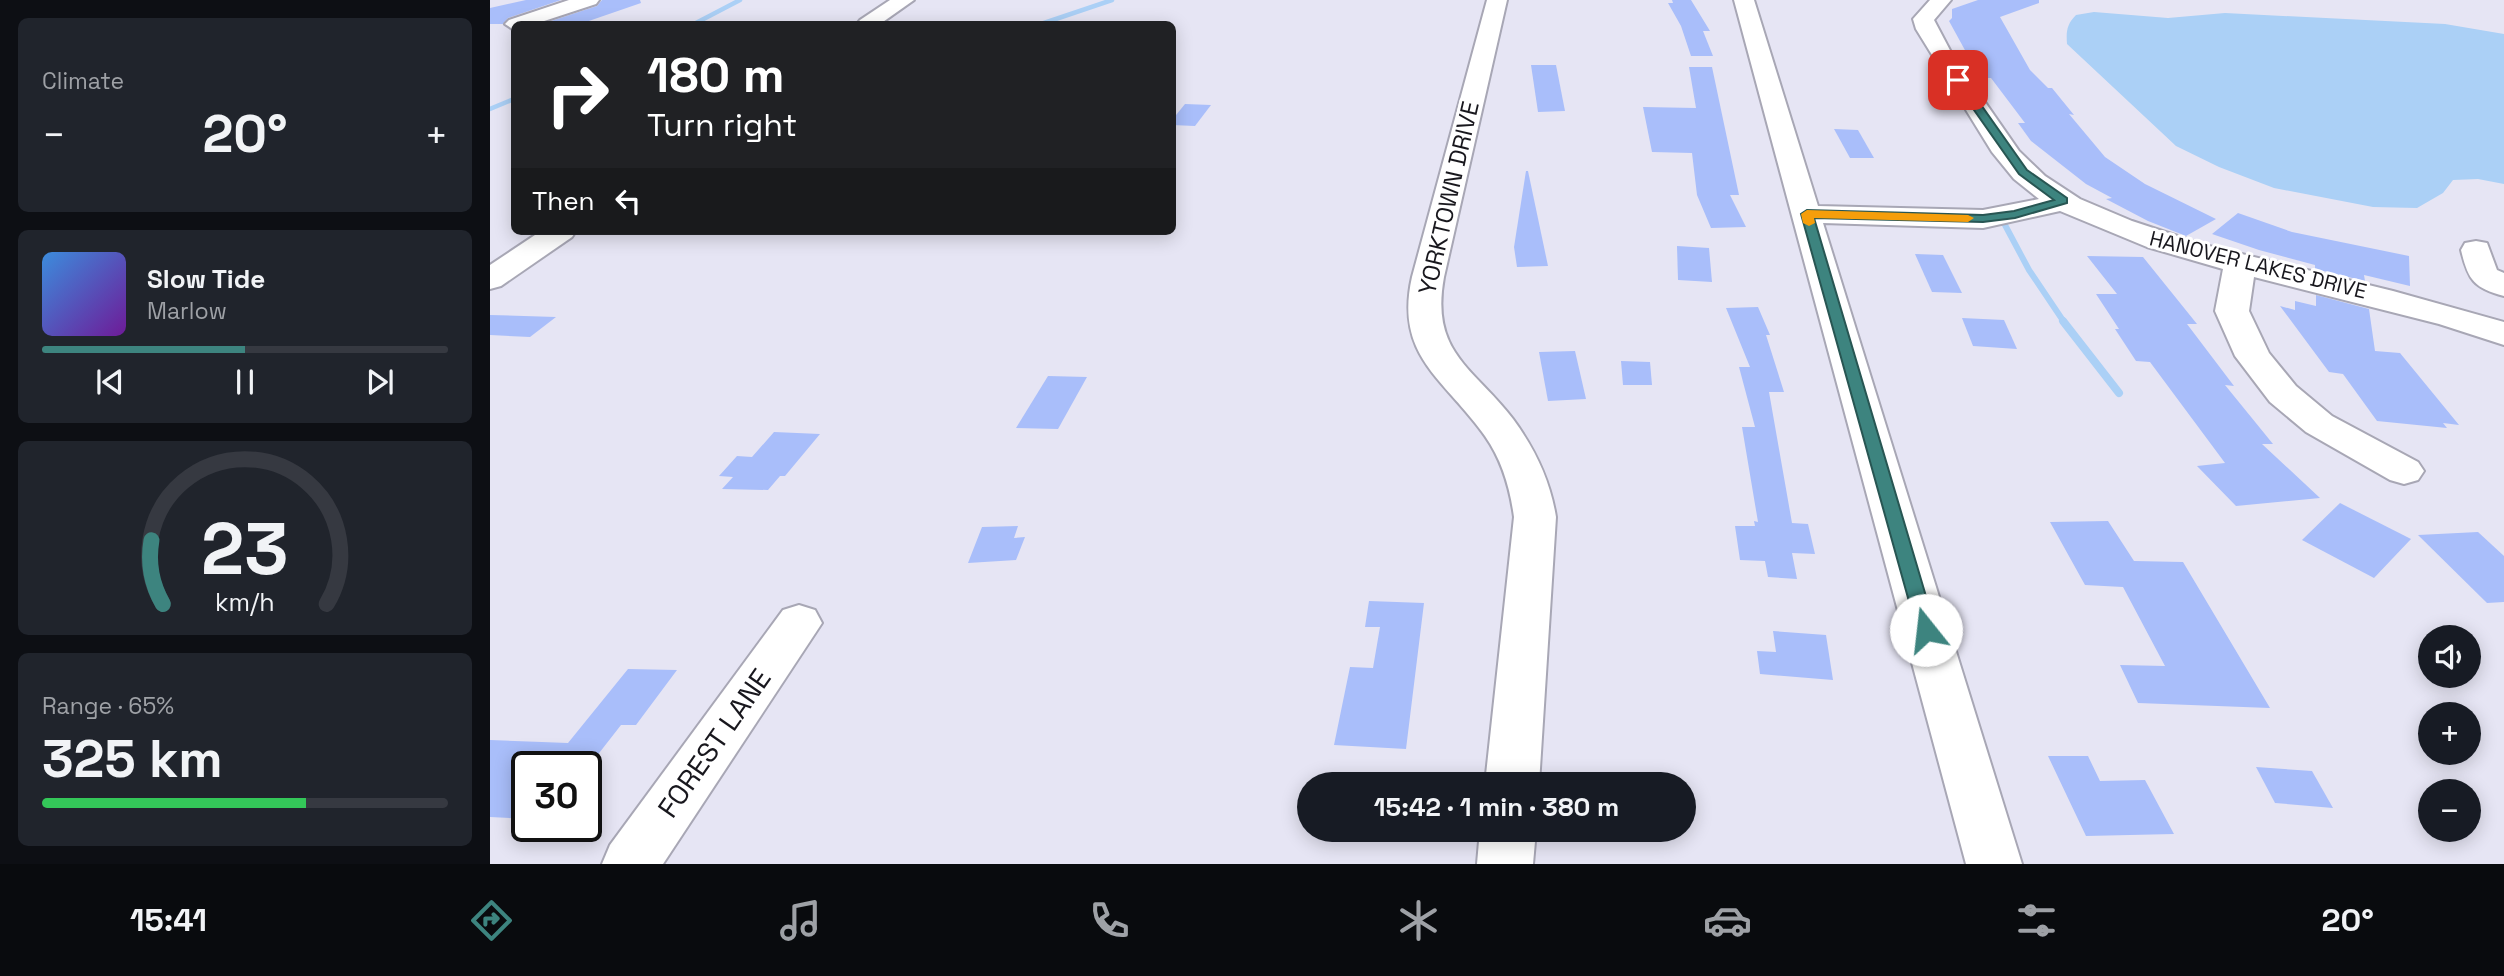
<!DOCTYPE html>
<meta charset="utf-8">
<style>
body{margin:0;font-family:"Space Grotesk",sans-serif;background:#20242c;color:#f1f3f6;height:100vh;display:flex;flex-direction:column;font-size:26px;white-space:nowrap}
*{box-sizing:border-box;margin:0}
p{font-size:23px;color:#9ea1a6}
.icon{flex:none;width:38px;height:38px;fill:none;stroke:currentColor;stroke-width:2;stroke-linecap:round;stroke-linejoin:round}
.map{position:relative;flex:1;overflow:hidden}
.panel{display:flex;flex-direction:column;gap:18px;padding:18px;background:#0d0f14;width:490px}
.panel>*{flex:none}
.hud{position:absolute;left:21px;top:21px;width:665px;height:214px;border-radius:10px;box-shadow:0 4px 18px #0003;background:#202124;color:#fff;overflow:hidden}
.buttons{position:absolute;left:1928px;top:625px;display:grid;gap:14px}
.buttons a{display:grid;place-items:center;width:63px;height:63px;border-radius:50%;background:#171b24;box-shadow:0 4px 18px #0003;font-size:35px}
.speed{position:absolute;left:21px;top:751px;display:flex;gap:14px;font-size:35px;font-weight:700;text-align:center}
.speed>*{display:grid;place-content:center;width:91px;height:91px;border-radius:50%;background:#171b24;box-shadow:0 4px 18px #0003;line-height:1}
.speed .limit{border:4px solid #111;border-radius:10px;background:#fff;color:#111}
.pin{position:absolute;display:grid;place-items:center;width:60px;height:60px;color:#fff;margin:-30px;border-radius:14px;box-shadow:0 4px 10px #0006}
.me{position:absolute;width:77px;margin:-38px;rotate:344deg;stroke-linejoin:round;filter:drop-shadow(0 0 5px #0008)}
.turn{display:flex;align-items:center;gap:24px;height:147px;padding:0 21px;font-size:32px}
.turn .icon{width:91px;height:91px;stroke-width:2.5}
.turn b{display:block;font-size:49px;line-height:60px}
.then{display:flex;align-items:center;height:66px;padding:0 21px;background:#0003;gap:14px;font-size:26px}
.big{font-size:52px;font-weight:800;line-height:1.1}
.panel .tile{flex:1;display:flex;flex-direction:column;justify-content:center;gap:10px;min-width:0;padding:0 24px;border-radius:10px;background:#20242c}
.panel .dial{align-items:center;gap:0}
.dial svg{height:182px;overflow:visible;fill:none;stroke:#363941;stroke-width:7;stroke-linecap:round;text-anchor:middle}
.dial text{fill:#f1f3f6;stroke:none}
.song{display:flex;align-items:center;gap:21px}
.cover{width:84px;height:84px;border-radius:10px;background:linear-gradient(135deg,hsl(210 70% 55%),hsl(280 70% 35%))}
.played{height:7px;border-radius:4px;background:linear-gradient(90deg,#3d847f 50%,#363941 50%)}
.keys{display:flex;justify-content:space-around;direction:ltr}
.heat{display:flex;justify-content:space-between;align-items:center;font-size:38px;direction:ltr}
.charge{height:10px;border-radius:5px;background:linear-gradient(90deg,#34c759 65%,#363941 0)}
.trip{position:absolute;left:807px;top:772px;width:399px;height:70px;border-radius:35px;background:#171b24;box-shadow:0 4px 18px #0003;font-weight:800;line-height:70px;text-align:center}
.menu{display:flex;height:112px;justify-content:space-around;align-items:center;background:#090b0e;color:#9ea1a6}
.menu .icon{width:49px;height:49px}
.menu .selected{color:#3d847f}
.menu b{font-size:32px;color:#f1f3f6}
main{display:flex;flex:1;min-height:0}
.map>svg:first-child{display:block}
.water{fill:#abd0f6}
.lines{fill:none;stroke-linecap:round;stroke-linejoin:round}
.stream-far2{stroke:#abd0f6;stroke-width:4.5}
.stream-far1{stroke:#abd0f6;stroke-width:6}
.stream{stroke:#abd0f6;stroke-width:8}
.building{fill:#a9befa}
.minor-casing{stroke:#a8a7b5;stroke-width:4}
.minor{fill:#fff;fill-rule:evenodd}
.route{fill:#3d847f;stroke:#285653;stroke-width:2}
.slow{fill:#f59e0b}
.labels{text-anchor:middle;stroke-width:6;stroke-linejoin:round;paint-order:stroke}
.far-street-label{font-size:21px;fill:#18171d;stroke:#fff}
.street-label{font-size:24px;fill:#18171d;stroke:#fff}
.near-street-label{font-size:28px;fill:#18171d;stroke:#fff}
</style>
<main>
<section class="panel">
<div class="tile"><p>Climate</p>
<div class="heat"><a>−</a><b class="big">20°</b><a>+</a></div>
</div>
<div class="tile">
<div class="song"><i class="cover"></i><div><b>Slow Tide</b><p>Marlow</p></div></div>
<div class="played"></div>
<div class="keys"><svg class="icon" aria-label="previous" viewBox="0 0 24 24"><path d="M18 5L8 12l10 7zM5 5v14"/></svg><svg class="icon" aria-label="pause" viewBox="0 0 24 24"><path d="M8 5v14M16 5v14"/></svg><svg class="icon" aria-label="next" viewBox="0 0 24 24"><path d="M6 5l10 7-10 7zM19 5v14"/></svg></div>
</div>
<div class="tile dial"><svg viewBox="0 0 100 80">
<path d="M14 69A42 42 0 1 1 86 69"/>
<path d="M14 69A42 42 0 0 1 9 41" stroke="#3d847f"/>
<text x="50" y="56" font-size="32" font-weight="700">23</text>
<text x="50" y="72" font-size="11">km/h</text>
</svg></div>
<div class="tile"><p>Range · 65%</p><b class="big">325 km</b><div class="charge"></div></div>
</section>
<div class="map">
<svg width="2014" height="864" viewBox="0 0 2014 864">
<rect width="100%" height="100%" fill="#e6e5f4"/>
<!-- water -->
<path class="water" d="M1604,12L1678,18L1735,13L1955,24L2014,34V184L1988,179L1963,180L1953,193L1927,208L1883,207L1784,188L1729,167L1686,146L1577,44C1576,31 1577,24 1586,15Z"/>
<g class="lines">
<!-- stream-far2 -->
<g class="stream-far2">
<path d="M204,24L250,0"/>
<path d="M551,24L622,0"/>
<path d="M0,109L24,99"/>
</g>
<!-- stream-far1 -->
<path class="stream-far1" d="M1515,225L1539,270L1574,322"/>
<!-- stream -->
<path class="stream" d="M1573,321L1629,393"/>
</g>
<!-- building -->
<g class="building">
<path d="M36,0H71L18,18L13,24H0V8Z"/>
<path d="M112,0H150L151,3L93,23H55L107,6Z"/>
<path d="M1182,0H1201L1220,31H1213L1223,56H1201L1191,26L1178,3H1183Z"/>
<path d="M1488,0H1549V3L1510,17L1540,70L1558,88H1562L1584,115L1579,114L1615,157L1655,184L1726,219L1696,236L1658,221L1616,199L1622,198L1596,184L1541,141L1528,123H1535L1501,78H1495L1476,52L1459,21L1462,18V9Z"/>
<path d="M1041,65H1066L1075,111L1048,112Z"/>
<path d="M1199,67H1222L1249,195H1240L1256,227L1221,228L1207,195L1202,153L1162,152L1153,107L1206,108Z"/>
<path d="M695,104L721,105L705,126L682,125V120Z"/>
<path d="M1344,129L1368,130L1384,158H1360Z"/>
<path d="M1036,171H1038L1058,266L1027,267L1024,247Z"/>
<path d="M1748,213L1802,232L1919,256L1920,286L1874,275L1875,281L1825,269V265L1769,250L1722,234Z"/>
<path d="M1187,246L1219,248L1222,282L1188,280Z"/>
<path d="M1425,254L1453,255L1472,293L1442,292Z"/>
<path d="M1597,256L1653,257L1707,324H1697L1744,386L1735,385L1783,444H1772L1830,498L1746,506L1707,466L1735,463L1660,362L1646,361L1625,329H1629L1606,294H1627Z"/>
<path d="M1826,295L1879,309L1885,351L1910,353L1969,425L1953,423L1957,428L1887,421L1853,374L1839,372L1790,306L1805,310V301L1826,306Z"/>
<path d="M1268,307L1280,335H1276L1294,392H1279L1302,523L1318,524L1325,554L1302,553L1307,579L1278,577L1275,561L1250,560L1245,526H1265L1264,521L1268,522L1252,427H1265L1249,367H1260L1236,308Z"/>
<path d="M0,315L66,317L40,337L0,335Z"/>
<path d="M1472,318L1514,320L1527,349L1483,346Z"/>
<path d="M1085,351L1096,399L1058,401L1049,352Z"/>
<path d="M1131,361L1160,362L1162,385H1133Z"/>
<path d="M558,376L597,377L568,429L526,428Z"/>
<path d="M284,432L330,434L295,476H290L278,490L232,489L243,477L229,476L247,456L262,457Z"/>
<path d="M1850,503L1921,539L1884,578L1812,540Z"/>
<path d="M1618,521L1644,561L1693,562L1780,708L1648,703L1630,665L1675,666L1633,587L1595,585L1560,522Z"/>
<path d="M528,526L524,538L535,537L526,560L478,563L492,527Z"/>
<path d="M1988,532L2014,556V602L1997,603L1928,535Z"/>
<path d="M879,601L934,603L916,749L844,745L860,667L883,668L890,627H875Z"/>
<path d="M1283,631L1336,635L1343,680L1270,674L1267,651L1286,652Z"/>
<path d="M138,669L187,670L146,725H131L99,766H37V819L0,817V740L78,743Z"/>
<path d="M1558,756H1598L1610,781L1655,780L1684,834L1596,836Z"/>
<path d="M1766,767L1822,771L1843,808L1785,803Z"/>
</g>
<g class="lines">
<defs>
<g id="minor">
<path d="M79,0H109L106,4L45,24H24V30L15,24L19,20Z"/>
<path d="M400,0H424L390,24H367L370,20Z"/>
<path d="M997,0H1017L954,277C940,353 983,367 1023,419C1045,449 1060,480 1066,517L1049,784H995L1024,517C1020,488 1012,460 995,436C955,379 904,357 922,277Z"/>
<path d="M1244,0H1264L1328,206L1493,210L1549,199L1524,179L1502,152L1426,29L1423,19L1440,0H1461L1444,20L1463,56L1529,151L1555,176L1590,199L1642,221L1715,245L1903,291L2014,322V345L1949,324L1764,277L1759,311L1779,353L1806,386L1842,416L1928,462L1934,471L1928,480L1914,484L1900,480L1816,432L1780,402L1745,356L1725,311L1733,269L1657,247L1570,211L1493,228L1333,223L1532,864H1476Z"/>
<path d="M51,231H86L82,237L11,286L0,289V265Z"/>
<path d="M1986,241L1997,243L2007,270L2014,273V296C1983,288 1978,279 1971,250L1975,243Z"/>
<path d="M309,605L325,610L332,623L173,864H112L120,845L293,610Z"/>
<path d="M990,830H1046L1043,864H987Z"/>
</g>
</defs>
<!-- minor casing -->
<use href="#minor" class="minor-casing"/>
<!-- minor -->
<use href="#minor" class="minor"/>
</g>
<!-- route -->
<path class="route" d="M1468,77L1472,78L1537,170L1577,198V203L1525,218L1493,222L1324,218L1446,630L1443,635L1436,637L1430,635L1427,630L1311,214L1317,210L1493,215L1524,211L1564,200L1529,174L1463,80Z"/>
<!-- slow -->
<path class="slow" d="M1317,210L1478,215L1484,218L1478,222L1324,218L1325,223L1319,226L1313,223L1311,214Z"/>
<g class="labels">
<!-- far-street labels -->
<g class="far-street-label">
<text transform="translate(1768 265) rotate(14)" y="7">HANOVER LAKES DRIVE</text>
</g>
<!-- street labels -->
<g class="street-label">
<text transform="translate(959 198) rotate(-77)" y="8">YORKTOWN DRIVE</text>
</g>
<!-- near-street labels -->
<g class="near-street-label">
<text transform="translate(224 743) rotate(-55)" y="10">FOREST LANE</text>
</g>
</g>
</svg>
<div class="buttons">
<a><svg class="icon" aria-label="sound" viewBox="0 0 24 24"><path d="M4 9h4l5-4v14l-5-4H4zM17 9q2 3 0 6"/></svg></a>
<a>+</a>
<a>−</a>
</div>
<div class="speed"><div class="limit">30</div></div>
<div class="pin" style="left:1468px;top:80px;background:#d93025"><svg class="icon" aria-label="arrive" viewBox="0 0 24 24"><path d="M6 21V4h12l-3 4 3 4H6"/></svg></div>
<svg class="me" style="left:1436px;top:630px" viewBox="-20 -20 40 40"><circle r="19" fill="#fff"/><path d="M0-13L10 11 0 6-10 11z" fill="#3d847f"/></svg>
<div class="trip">15:42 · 1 min · 380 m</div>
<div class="hud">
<div class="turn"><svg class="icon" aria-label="right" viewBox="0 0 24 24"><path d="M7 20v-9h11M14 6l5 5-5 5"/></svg><div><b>180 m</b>Turn right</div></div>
<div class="then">Then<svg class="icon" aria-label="left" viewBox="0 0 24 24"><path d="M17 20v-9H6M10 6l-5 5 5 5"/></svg></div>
</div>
</div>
</main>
<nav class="menu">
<b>15:41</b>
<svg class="icon selected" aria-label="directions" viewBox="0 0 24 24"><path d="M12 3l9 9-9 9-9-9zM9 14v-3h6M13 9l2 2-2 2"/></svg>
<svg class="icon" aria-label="music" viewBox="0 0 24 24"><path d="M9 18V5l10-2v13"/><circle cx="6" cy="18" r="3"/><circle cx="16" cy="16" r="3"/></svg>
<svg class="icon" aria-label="phone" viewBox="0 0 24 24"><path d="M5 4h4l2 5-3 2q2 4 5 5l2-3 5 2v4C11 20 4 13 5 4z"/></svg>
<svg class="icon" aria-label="climate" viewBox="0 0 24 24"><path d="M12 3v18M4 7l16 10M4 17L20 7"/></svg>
<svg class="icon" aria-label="car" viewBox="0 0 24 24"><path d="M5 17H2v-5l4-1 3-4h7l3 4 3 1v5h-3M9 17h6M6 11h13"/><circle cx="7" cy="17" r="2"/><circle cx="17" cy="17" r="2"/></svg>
<svg class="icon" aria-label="filters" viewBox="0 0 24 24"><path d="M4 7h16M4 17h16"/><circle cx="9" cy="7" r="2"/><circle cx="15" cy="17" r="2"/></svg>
<b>20°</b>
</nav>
